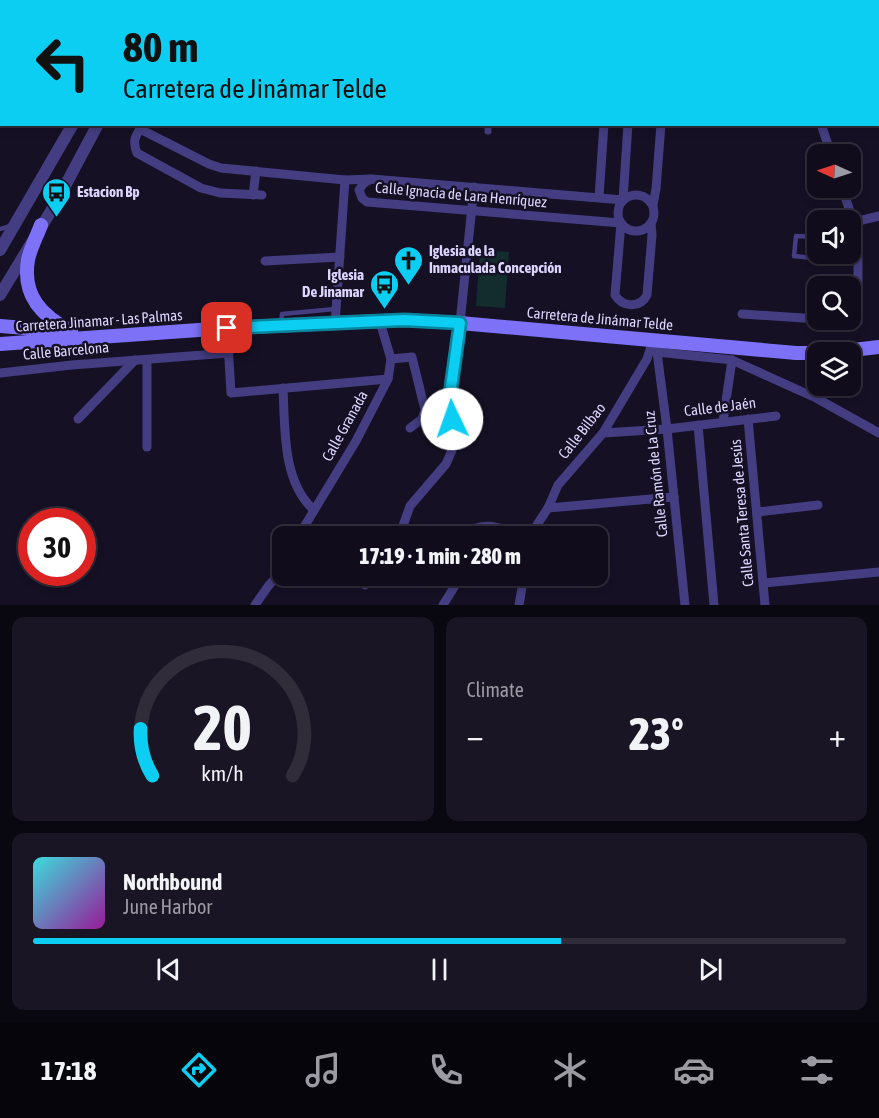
<!DOCTYPE html>
<meta charset="utf-8">
<style>
body{margin:0;font-family:"Asap Condensed",sans-serif;background:#191524;color:#f1f3f6;height:100vh;display:flex;flex-direction:column;font-size:22px;white-space:nowrap}
*{box-sizing:border-box;margin:0}
p{font-size:20px;color:#9c9ba3}
.icon{flex:none;width:33px;height:33px;fill:none;stroke:currentColor;stroke-width:2;stroke-linecap:round;stroke-linejoin:round}
.map{position:relative;height:605px;overflow:hidden}
.details{display:flex;flex-direction:column;gap:12px;padding:12px;background:#09070f;flex:1}
.details>*{flex:none}
.guide{position:absolute;left:0px;top:0px;width:879px;height:126px;box-shadow:0 3px 9px #0003,0 0 0 2px #302c3a;background:#0ccef2;color:#111;overflow:hidden}
.needle{width:39px;rotate:273deg}
.tools{position:absolute;left:807px;top:144px;display:grid;gap:12px}
.tools a{display:grid;place-items:center;width:54px;height:54px;border-radius:12px;background:#100c1b;box-shadow:0 3px 9px #0003,0 0 0 2px #302c3a;font-size:30px}
.speed{position:absolute;left:18px;top:508px;display:flex;gap:12px;font-size:30px;font-weight:700;text-align:center}
.speed>*{display:grid;place-content:center;width:78px;height:78px;border-radius:50%;background:#100c1b;box-shadow:0 3px 9px #0003,0 0 0 2px #302c3a;line-height:1}
.speed .limit{border:9px solid #d22;background:#fff;color:#111}
.pin{position:absolute;display:grid;place-items:center;width:51px;height:51px;color:#fff;margin:-26px;border-radius:12px;box-shadow:0 3px 9px #0006}
.me{position:absolute;width:66px;margin:-33px;rotate:357deg;stroke-linejoin:round;filter:drop-shadow(0 0 4px #0008)}
.turn{display:flex;align-items:center;gap:21px;height:126px;padding:0 24px;font-size:27px}
.turn .icon{width:78px;height:78px;stroke-width:2.5}
.turn b{display:block;font-size:42px;line-height:51px}
.big{font-size:45px;font-weight:800;line-height:1.1}
.details .tile{flex:1;display:flex;flex-direction:column;justify-content:center;gap:9px;min-width:0;padding:0 21px;border-radius:12px;background:#191524}
.details .dial{align-items:center;gap:0}
.dial svg{height:156px;overflow:visible;fill:none;stroke:#302c3a;stroke-width:7;stroke-linecap:round;text-anchor:middle}
.dial text{fill:#f1f3f6;stroke:none}
.song{display:flex;align-items:center;gap:18px}
.cover{width:72px;height:72px;border-radius:9px;background:linear-gradient(135deg,hsl(180 70% 55%),hsl(300 70% 35%))}
.played{height:6px;border-radius:3px;background:linear-gradient(90deg,#0ccef2 65%,#302c3a 65%)}
.keys{display:flex;justify-content:space-around;direction:ltr}
.heat{display:flex;justify-content:space-between;align-items:center;font-size:33px;direction:ltr}
.details .tiles{flex:1;display:grid;gap:12px;grid-template-columns:1fr 1fr}
.tile:last-child{grid-column:span 2}
.trip{position:absolute;left:272px;top:526px;width:336px;height:60px;border-radius:12px;background:#100c1b;box-shadow:0 3px 9px #0003,0 0 0 2px #302c3a;font-weight:800;line-height:60px;text-align:center}
.menu{display:flex;height:96px;justify-content:space-around;align-items:center;background:#06050b;color:#9c9ba3}
.menu .icon{width:42px;height:42px}
.menu .on{color:#0ccef2}
.menu b{font-size:27px;color:#f1f3f6}
.map>svg:first-child{display:block}
.green{fill:#132d2e}
.lines{fill:none;stroke-linecap:round;stroke-linejoin:round}
.service{stroke:#443d81;stroke-width:4.5}
.pedestrian{stroke:#443d81;stroke-width:7}
.minor{stroke:#443d81;stroke-width:9}
.tertiary{stroke:#443d81;stroke-width:12}
.secondary{stroke:#7d71f8;stroke-width:14}
.route-casing{stroke:#08869d;stroke-width:15}
.route{stroke:#0ccef2;stroke-width:10}
.labels{text-anchor:middle;stroke-width:5;stroke-linejoin:round;paint-order:stroke}
.poi-label{font-size:15px;font-weight:bold;fill:#dcd5fd;stroke:#151024;text-anchor:start}
.street-label{font-size:15px;fill:#dcd5fd;stroke:#151024}
</style>
<div class="map">
<svg width="879" height="605" viewBox="0 0 879 605">
<rect width="100%" height="100%" fill="#151024"/>
<!-- green -->
<path class="green" d="M480,250L509,252L505,308L476,306Z"/>
<g class="lines">
<!-- service -->
<g class="service">
<path d="M123,2L124,0"/>
<path d="M0,229L10,226"/>
<path d="M818,237L796,236L794,256L832,260L833,254"/>
<path d="M281,324L282,314L335,309"/>
</g>
<!-- pedestrian -->
<g class="pedestrian">
<path d="M287,0L290,2"/>
<path d="M329,2L330,0"/>
<path d="M497,2V0"/>
<path d="M488,131V124"/>
</g>
<!-- minor -->
<g class="minor">
<path d="M531,0L549,2"/>
<path d="M634,0L635,2"/>
<path d="M669,0V2"/>
<path d="M816,0L819,2"/>
<path d="M210,2V0"/>
<path d="M677,2L678,0"/>
<path d="M821,124L831,154"/>
<path d="M371,179L364,183L359,190L362,198L367,202L621,223L615,295C622,307 640,309 647,295L652,235L651,223"/>
<path d="M253,195L256,171"/>
<path d="M262,195L220,193L201,188L137,153C133,143 134,138 140,129L209,164L221,168L345,180L372,179L623,200L628,124"/>
<circle cx="636" cy="213" r="18"/>
<path d="M599,197L604,124"/>
<path d="M653,205L656,189L661,124"/>
<path d="M854,222L879,216"/>
<path d="M265,261L340,257"/>
<path d="M742,314L818,319"/>
<path d="M824,320L858,322V234L842,188"/>
<path d="M335,324L345,180"/>
<path d="M227,328L231,393L388,379"/>
<path d="M653,340L657,352L667,429L685,605"/>
<path d="M657,352L732,360L816,398L879,433"/>
<path d="M391,359L412,357L425,410L422,419L410,428"/>
<path d="M147,360V447"/>
<path d="M0,373L72,365L229,353"/>
<path d="M283,388C285,427 282,482 314,510"/>
<path d="M78,419L135,360"/>
<path d="M748,419L765,605"/>
<path d="M723,421L732,360"/>
<path d="M698,425L714,605"/>
<path d="M603,433L667,429L776,416"/>
<path d="M548,508L674,497"/>
<path d="M757,512L818,505"/>
<path d="M298,537L356,441L388,379L391,359L380,322"/>
<path d="M399,537L410,506L446,464L453,448L455,436L449,402L460,323L474,187"/>
<path d="M458,537C485,518 500,528 529,537"/>
<path d="M529,537L548,508L558,485L603,433L647,359L653,340"/>
<path d="M764,583L879,572"/>
<path d="M365,585L374,576"/>
<path d="M255,605L269,585L282,572"/>
<path d="M443,605L461,576"/>
<path d="M519,605L524,576"/>
</g>
<!-- tertiary -->
<g class="tertiary">
<path d="M858,0V2"/>
<path d="M143,2L144,0"/>
<path d="M165,2L166,0"/>
<path d="M878,71L879,76"/>
<path d="M0,250L73,124"/>
<path d="M0,295L57,201L98,124"/>
</g>
<!-- secondary -->
<g class="secondary">
<path d="M41,225C37,236 30,249 28,260C22,296 42,316 71,331"/>
<path d="M0,326L64,331"/>
<path d="M0,344L227,328L404,320L460,323L796,353H818"/>
<path d="M835,352L879,347"/>
</g>
</g>
<g class="lines">
<defs>
<path id="route" d="M227,328L404,320L460,323L449,402L452,419"/>
</defs>
<!-- route casing -->
<use href="#route" class="route-casing"/>
<!-- route -->
<use href="#route" class="route"/>
</g>
<!-- icons -->
<defs>
<symbol id="bus-pin" viewBox="-11 -11 22 30"><path d="M0 17L-7.5 6A9.5 9.5 0 1 1 7.5 6Z" fill="#0ccef2" stroke="#151024"/><path d="M-5-6H5V4H4V6H2V4H-2V6H-4V4H-5ZM-3.5-4V0h7V-4ZM-3.5 1.2v1.5H-2V1.2ZM2 1.2v1.5H3.5V1.2Z" fill="#111"/></symbol>
<symbol id="church-pin" viewBox="-11 -11 22 30"><path d="M0 17L-7.5 6A9.5 9.5 0 1 1 7.5 6Z" fill="#0ccef2" stroke="#151024"/><path d="M-1.2-6h2.4v3.5h3.3v2.4h-3.3V6h-2.4V-.1h-3.3v-2.4h3.3Z" fill="#111"/></symbol>
</defs>
<g fill-rule="evenodd">
<use href="#bus-pin" x="40" y="176" width="33" height="45"/>
<use href="#church-pin" x="392" y="244" width="33" height="45"/>
<use href="#bus-pin" x="368" y="268" width="33" height="45"/>
</g>
<g class="labels">
<!-- poi labels -->
<g class="poi-label">
<text x="77" y="197">Estacion Bp</text>
<text x="429" y="256">Iglesia de la<tspan x="429" dy="17">Inmaculada Concepción</tspan></text>
<text x="364" y="280" text-anchor="end">Iglesia<tspan x="364" dy="17">De Jinamar</tspan></text>
</g>
<!-- street labels -->
<g class="street-label">
<text transform="translate(461 195) rotate(5)" y="5">Calle Ignacia de Lara Henríquez</text>
<text transform="translate(600 319) rotate(5)" y="5">Carretera de Jinámar Telde</text>
<text transform="translate(99 321) rotate(-4)" y="5">Carretera Jinamar - Las Palmas</text>
<text transform="translate(66 351) rotate(-5)" y="5">Calle Barcelona</text>
<text transform="translate(720 407) rotate(-7)" y="5">Calle de Jaén</text>
<text transform="translate(345 426) rotate(-61)" y="5">Calle Granada</text>
<text transform="translate(582 431) rotate(-52)" y="5">Calle Bilbao</text>
<text transform="translate(656 474) rotate(-96)" y="5">Calle Ramón de La Cruz</text>
<text transform="translate(742 513) rotate(-95)" y="5">Calle Santa Teresa de Jesús</text>
</g>
</g>
</svg>
<div class="tools">
<a><svg class="needle" viewBox="-14 -14 28 28"><path d="M0-13l5 13h-10z" fill="#e53935"/><path d="M0 13l5-13h-10z" fill="#9c9ba3"/></svg></a>
<a><svg class="icon" aria-label="sound" viewBox="0 0 24 24"><path d="M4 9h4l5-4v14l-5-4H4zM17 9q2 3 0 6"/></svg></a>
<a><svg class="icon" aria-label="search" viewBox="0 0 24 24"><circle cx="10" cy="10" r="6"/><path d="M15 15l6 6"/></svg></a>
<a><svg class="icon" aria-label="layers" viewBox="0 0 24 24"><path d="M12 4l9 5-9 5-9-5zM3 14l9 5 9-5"/></svg></a>
</div>
<div class="speed"><div class="limit">30</div></div>
<div class="pin" style="left:227px;top:328px;background:#d93025"><svg class="icon" aria-label="arrive" viewBox="0 0 24 24"><path d="M6 21V4h12l-3 4 3 4H6"/></svg></div>
<svg class="me" style="left:452px;top:419px" viewBox="-20 -20 40 40"><circle r="19" fill="#fff"/><path d="M0-13L10 11 0 6-10 11z" fill="#0ccef2"/></svg>
<div class="trip">17:19 · 1 min · 280 m</div>
<div class="guide">
<div class="turn"><svg class="icon" aria-label="left" viewBox="0 0 24 24"><path d="M17 20v-9H6M10 6l-5 5 5 5"/></svg><div><b>80 m</b>Carretera de Jinámar Telde</div></div>
</div>
</div>
<section class="details">
<div class="tiles">
<div class="tile dial"><svg viewBox="0 0 100 80">
<path d="M14 69A42 42 0 1 1 86 69"/>
<path d="M14 69A42 42 0 0 1 8 45" stroke="#0ccef2"/>
<text x="50" y="56" font-size="32" font-weight="700">20</text>
<text x="50" y="72" font-size="11">km/h</text>
</svg></div>
<div class="tile"><p>Climate</p>
<div class="heat"><a>−</a><b class="big">23°</b><a>+</a></div>
</div>
<div class="tile">
<div class="song"><i class="cover"></i><div><b>Northbound</b><p>June Harbor</p></div></div>
<div class="played"></div>
<div class="keys"><svg class="icon" aria-label="previous" viewBox="0 0 24 24"><path d="M18 5L8 12l10 7zM5 5v14"/></svg><svg class="icon" aria-label="pause" viewBox="0 0 24 24"><path d="M8 5v14M16 5v14"/></svg><svg class="icon" aria-label="next" viewBox="0 0 24 24"><path d="M6 5l10 7-10 7zM19 5v14"/></svg></div>
</div>
</div>
</section>
<nav class="menu">
<b>17:18</b>
<svg class="icon on" aria-label="directions" viewBox="0 0 24 24"><path d="M12 3l9 9-9 9-9-9zM9 14v-3h6M13 9l2 2-2 2"/></svg>
<svg class="icon" aria-label="music" viewBox="0 0 24 24"><path d="M9 18V5l10-2v13"/><circle cx="6" cy="18" r="3"/><circle cx="16" cy="16" r="3"/></svg>
<svg class="icon" aria-label="phone" viewBox="0 0 24 24"><path d="M5 4h4l2 5-3 2q2 4 5 5l2-3 5 2v4C11 20 4 13 5 4z"/></svg>
<svg class="icon" aria-label="climate" viewBox="0 0 24 24"><path d="M12 3v18M4 7l16 10M4 17L20 7"/></svg>
<svg class="icon" aria-label="car" viewBox="0 0 24 24"><path d="M5 17H2v-5l4-1 3-4h7l3 4 3 1v5h-3M9 17h6M6 11h13"/><circle cx="7" cy="17" r="2"/><circle cx="17" cy="17" r="2"/></svg>
<svg class="icon" aria-label="filters" viewBox="0 0 24 24"><path d="M4 7h16M4 17h16"/><circle cx="9" cy="7" r="2"/><circle cx="15" cy="17" r="2"/></svg>
</nav>
